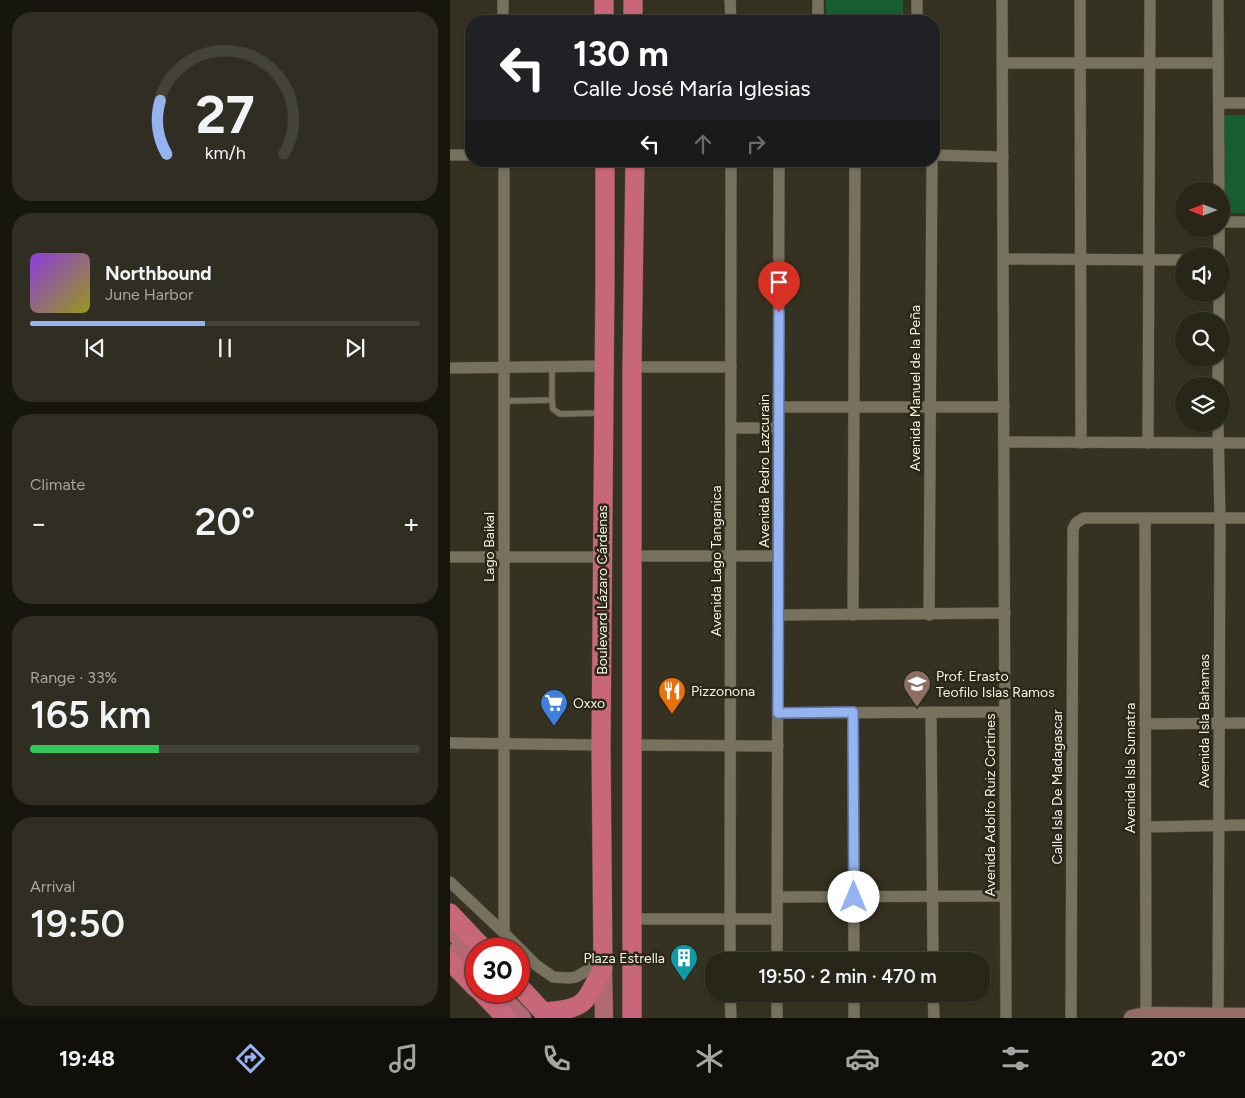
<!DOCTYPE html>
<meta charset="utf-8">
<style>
body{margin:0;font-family:Figtree,sans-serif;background:#302e22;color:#f1f3f6;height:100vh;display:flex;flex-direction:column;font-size:19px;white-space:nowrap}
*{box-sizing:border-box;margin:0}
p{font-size:16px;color:#a5a5a2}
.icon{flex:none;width:28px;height:28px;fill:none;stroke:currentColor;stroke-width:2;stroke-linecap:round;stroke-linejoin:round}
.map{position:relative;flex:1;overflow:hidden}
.drawer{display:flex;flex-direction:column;gap:12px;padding:12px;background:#16150e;width:450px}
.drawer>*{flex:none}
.top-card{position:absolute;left:15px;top:15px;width:475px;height:152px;border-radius:20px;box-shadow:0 1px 4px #0004,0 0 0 1px #444338;background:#202124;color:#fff;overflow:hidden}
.needle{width:32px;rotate:270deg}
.controls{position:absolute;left:725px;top:182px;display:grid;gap:10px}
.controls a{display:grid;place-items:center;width:55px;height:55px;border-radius:50%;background:#282619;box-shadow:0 1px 4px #0004,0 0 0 1px #444338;font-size:25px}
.speed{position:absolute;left:15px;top:938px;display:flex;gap:10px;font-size:25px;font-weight:700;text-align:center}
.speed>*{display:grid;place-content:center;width:65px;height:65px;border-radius:50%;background:#282619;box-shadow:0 1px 4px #0004,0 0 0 1px #444338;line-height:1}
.speed .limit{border:8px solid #d22;background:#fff;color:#111}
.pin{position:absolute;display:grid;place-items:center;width:42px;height:42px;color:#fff;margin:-51px -21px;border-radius:50% 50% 50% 0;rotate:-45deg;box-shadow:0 0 5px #0007}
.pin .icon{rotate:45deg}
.me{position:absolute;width:55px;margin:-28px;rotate:0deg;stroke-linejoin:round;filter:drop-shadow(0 0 4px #0008)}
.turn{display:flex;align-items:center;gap:18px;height:105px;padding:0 25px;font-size:22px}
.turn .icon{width:65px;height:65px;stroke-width:2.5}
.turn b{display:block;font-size:35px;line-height:42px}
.lanes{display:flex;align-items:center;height:48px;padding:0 25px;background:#0003;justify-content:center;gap:25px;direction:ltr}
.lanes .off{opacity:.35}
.big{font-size:38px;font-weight:600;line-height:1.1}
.drawer .tile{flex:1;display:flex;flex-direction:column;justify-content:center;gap:8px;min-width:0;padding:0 18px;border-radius:20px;background:#302e22}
.drawer .dial{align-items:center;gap:0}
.dial svg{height:130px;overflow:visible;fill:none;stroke:#444338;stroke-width:7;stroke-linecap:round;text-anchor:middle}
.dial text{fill:#f1f3f6;stroke:none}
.song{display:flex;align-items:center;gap:15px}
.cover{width:60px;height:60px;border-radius:8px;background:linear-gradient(135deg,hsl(270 70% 55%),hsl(60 70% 35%))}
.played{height:5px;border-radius:2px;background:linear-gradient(90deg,#95b2f1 45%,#444338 45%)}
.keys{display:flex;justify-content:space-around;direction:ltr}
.heat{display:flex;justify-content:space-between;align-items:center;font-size:28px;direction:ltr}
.charge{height:8px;border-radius:4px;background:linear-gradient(90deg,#34c759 33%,#444338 0)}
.trip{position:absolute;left:255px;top:952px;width:285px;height:50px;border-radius:20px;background:#282619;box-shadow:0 1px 4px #0004,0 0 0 1px #444338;font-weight:600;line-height:50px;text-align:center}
.menu{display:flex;height:80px;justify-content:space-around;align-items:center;background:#100f0a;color:#a5a5a2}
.menu .icon{width:35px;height:35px}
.menu .selected{color:#95b2f1}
.menu b{font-size:22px;color:#f1f3f6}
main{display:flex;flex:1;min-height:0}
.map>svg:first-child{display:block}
.green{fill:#175d32}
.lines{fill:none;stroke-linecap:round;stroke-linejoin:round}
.service-casing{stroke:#514e3e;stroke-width:7}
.minor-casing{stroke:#514e3e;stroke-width:12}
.secondary-casing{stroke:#514e3e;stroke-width:18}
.primary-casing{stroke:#514e3e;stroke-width:19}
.trunk-casing{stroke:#514e3e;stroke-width:20}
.service{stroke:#76725e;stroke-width:5.5}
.minor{stroke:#76725e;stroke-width:11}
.secondary{stroke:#956e68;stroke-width:16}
.primary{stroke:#b36973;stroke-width:18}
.trunk{stroke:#c8667a;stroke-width:19}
.route-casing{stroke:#61749d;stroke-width:12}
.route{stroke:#95b2f1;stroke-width:9}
.labels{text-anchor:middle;stroke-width:5;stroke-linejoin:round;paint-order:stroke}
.street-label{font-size:14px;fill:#f3f1e6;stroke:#2c2817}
.poi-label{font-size:14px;fill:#f3f1e6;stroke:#2c2817;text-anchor:start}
</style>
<main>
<section class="drawer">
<div class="tile dial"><svg viewBox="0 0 100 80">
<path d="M14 69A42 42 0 1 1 86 69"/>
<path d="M14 69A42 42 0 0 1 10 36" stroke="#95b2f1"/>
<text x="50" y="56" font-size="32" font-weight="700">27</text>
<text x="50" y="72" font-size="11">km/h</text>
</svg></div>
<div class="tile">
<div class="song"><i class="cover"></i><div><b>Northbound</b><p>June Harbor</p></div></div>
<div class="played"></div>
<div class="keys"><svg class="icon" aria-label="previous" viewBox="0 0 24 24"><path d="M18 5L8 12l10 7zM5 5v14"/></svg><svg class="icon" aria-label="pause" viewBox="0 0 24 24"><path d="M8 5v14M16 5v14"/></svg><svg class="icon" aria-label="next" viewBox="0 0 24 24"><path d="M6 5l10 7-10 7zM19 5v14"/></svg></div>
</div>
<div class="tile"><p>Climate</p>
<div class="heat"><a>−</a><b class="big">20°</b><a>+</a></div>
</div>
<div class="tile"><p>Range · 33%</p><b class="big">165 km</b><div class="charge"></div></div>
<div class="tile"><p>Arrival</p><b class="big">19:50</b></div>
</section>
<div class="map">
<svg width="795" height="1018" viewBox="0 0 795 1018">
<rect width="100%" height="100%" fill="#363221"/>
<!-- green -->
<g class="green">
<rect x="376" y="0" width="77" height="21"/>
<path d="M774,115H795V213H775Z"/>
</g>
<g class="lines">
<defs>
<g id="service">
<path d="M102,400L103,409L110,414L150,413"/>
<path d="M53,401L102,400V367"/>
</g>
<g id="minor">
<path d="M53,0V21"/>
<path d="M280,0L281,21"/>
<path d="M368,0V21"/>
<path d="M467,0V21"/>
<path d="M552,0L556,1018"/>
<path d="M630,0L631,443"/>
<path d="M768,0L769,191"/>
<path d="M552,63H768"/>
<path d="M769,103H795"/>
<path d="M0,155H21"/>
<path d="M484,155L553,157"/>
<path d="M54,161V933"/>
<path d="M771,222H795"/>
<path d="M769,229V256"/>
<path d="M554,259L734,260"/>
<path d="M769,321V294"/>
<path d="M182,367H281"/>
<path d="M0,368L154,366"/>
<path d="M768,386V359"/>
<path d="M329,407H554"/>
<path d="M281,428H329"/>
<path d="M555,442L795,443"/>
<path d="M698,443L700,0"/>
<path d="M695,518L696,1018"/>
<path d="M182,556H328"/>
<path d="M0,557H152"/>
<path d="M329,615L555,613"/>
<path d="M403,615L405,161"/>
<path d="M479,615L482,161"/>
<path d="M403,712L404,961"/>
<path d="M481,712L483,961"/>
<path d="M328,713L555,712"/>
<path d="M695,724L795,723"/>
<path d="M0,743L151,745"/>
<path d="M182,745L328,746"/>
<path d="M696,827L795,825"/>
<path d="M0,882L54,933L86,965L103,977L119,978L126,977L138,970L153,954"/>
<path d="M328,897L555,896"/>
<path d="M182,919H327"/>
<path d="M280,961L281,161"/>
<path d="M327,961L329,161"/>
<path d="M280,994L281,1018"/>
<path d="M404,994V1018"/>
<path d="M483,994L484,1018"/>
<path d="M327,1018V994"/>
<path d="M621,1018L623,529L626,523L634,518H795"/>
<path d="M768,1018L770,518L768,424"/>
</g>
<path id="secondary" d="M682,1018L696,1015L795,1016"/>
<g id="primary">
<path d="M0,928L26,956"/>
<path d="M7,951L26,971"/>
<path d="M153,967L154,1018"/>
<path d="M46,991L72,1018"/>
</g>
<g id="trunk">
<path d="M154,0V21"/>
<path d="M183,0V21"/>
<path d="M0,913L34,949"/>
<path d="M0,961L26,988"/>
<path d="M69,986L93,1012C137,1009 134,1004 153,967L151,745L155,275V161"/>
<path d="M30,991L56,1018"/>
<path d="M182,1018V367L185,161"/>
</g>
</defs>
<!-- service casing -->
<use href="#service" class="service-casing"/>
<!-- minor casing -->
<use href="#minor" class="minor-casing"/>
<!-- secondary casing -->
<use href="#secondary" class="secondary-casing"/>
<!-- primary casing -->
<use href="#primary" class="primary-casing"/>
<!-- trunk casing -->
<use href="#trunk" class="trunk-casing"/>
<!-- service -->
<use href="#service" class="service"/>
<!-- minor -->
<use href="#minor" class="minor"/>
<!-- secondary -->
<use href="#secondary" class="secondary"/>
<!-- primary -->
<use href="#primary" class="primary"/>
<!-- trunk -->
<use href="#trunk" class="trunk"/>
</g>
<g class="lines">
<defs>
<path id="route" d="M329,312L328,713L403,712L404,897"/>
</defs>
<!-- route casing -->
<use href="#route" class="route-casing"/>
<!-- route -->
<use href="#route" class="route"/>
</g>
<!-- icons -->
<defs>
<symbol id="school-pin" viewBox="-11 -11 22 30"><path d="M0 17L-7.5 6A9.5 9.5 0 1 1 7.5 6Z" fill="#8d6e63" stroke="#2c2817"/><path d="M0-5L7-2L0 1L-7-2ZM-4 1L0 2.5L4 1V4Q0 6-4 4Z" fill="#fff"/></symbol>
<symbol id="restaurant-pin" viewBox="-11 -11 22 30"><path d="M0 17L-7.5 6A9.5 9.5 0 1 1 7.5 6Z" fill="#e8710a" stroke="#2c2817"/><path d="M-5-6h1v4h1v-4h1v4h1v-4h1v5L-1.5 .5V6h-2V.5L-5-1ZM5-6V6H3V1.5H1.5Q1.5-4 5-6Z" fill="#fff"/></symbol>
<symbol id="supermarket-pin" viewBox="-11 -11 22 30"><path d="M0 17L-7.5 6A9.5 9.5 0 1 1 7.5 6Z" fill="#3f7fe0" stroke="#2c2817"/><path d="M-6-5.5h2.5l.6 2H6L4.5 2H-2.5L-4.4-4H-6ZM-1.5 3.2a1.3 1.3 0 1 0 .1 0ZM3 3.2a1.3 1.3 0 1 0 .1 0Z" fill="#fff"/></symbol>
<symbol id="building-pin" viewBox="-11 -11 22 30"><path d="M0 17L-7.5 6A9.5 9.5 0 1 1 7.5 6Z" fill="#0f9aa8" stroke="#2c2817"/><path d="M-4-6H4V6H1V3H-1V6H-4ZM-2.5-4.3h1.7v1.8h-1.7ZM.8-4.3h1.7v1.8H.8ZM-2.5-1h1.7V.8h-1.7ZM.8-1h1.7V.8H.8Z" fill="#fff"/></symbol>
</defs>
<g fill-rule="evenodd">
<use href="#school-pin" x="451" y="668" width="32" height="43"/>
<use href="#restaurant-pin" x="206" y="675" width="32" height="43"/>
<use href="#supermarket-pin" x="88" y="687" width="32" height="43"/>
<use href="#building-pin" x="218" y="942" width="32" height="43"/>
</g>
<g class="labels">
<!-- street labels -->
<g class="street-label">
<text transform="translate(465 388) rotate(-90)" y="5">Avenida Manuel de la Peña</text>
<text transform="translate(314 471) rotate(-90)" y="5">Avenida Pedro Lazcurain</text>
<text transform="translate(39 547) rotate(-90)" y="5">Lago Baikal</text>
<text transform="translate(266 561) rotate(-90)" y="5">Avenida Lago Tanganica</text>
<text transform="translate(152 590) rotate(-90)" y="5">Boulevard Lázaro Cárdenas</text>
<text transform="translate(754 721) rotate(-90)" y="5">Avenida Isla Bahamas</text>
<text transform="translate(680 768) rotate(-90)" y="5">Avenida Isla Sumatra</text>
<text transform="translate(607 787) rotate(-90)" y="5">Calle Isla De Madagascar</text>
<text transform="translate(540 805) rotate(-90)" y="5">Avenida Adolfo Ruiz Cortines</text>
</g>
<!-- poi labels -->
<g class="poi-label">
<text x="486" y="681">Prof. Erasto<tspan x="486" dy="16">Teofilo Islas Ramos</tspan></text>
<text x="241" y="696">Pizzonona</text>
<text x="123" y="708">Oxxo</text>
<text x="215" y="963" text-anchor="end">Plaza Estrella</text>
</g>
</g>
</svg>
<div class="controls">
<a><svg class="needle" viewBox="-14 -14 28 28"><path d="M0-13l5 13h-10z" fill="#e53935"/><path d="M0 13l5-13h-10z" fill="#a5a5a2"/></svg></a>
<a><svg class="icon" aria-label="sound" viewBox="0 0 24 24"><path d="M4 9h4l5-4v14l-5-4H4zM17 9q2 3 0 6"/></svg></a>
<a><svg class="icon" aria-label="search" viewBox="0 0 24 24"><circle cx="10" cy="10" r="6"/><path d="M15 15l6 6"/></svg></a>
<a><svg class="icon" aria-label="layers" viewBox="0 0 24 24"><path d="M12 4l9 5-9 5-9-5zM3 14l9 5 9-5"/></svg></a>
</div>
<div class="speed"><div class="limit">30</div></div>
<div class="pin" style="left:329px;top:312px;background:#d93025"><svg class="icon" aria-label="arrive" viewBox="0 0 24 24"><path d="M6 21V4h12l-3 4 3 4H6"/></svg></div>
<svg class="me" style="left:404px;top:897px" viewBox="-20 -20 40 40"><circle r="19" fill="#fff"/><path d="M0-13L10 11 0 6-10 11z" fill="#95b2f1"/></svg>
<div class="trip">19:50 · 2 min · 470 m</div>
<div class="top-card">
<div class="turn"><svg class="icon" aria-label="left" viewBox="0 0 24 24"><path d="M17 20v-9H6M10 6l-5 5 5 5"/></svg><div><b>130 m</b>Calle José María Iglesias</div></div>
<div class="lanes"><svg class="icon" aria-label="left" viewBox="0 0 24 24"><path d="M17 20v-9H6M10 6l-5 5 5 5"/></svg><svg class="icon off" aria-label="ahead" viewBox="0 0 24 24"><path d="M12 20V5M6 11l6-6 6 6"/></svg><svg class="icon off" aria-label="right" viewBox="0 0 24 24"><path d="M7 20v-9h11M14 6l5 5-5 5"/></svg></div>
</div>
</div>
</main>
<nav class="menu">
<b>19:48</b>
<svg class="icon selected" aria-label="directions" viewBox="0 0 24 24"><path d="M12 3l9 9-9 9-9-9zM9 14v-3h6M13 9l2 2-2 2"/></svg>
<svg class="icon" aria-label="music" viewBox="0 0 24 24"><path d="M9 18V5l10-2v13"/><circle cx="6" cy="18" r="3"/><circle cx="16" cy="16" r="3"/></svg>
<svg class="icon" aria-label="phone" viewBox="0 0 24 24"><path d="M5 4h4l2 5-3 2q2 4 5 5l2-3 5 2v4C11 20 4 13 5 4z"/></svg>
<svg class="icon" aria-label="climate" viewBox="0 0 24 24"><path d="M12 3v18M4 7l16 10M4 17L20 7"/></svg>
<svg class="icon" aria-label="car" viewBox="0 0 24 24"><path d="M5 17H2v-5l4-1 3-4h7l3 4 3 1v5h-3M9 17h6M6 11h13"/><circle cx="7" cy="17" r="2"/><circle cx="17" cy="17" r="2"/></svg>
<svg class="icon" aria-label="filters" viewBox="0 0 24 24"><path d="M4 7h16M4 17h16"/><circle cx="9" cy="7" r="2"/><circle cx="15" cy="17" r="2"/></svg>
<b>20°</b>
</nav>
